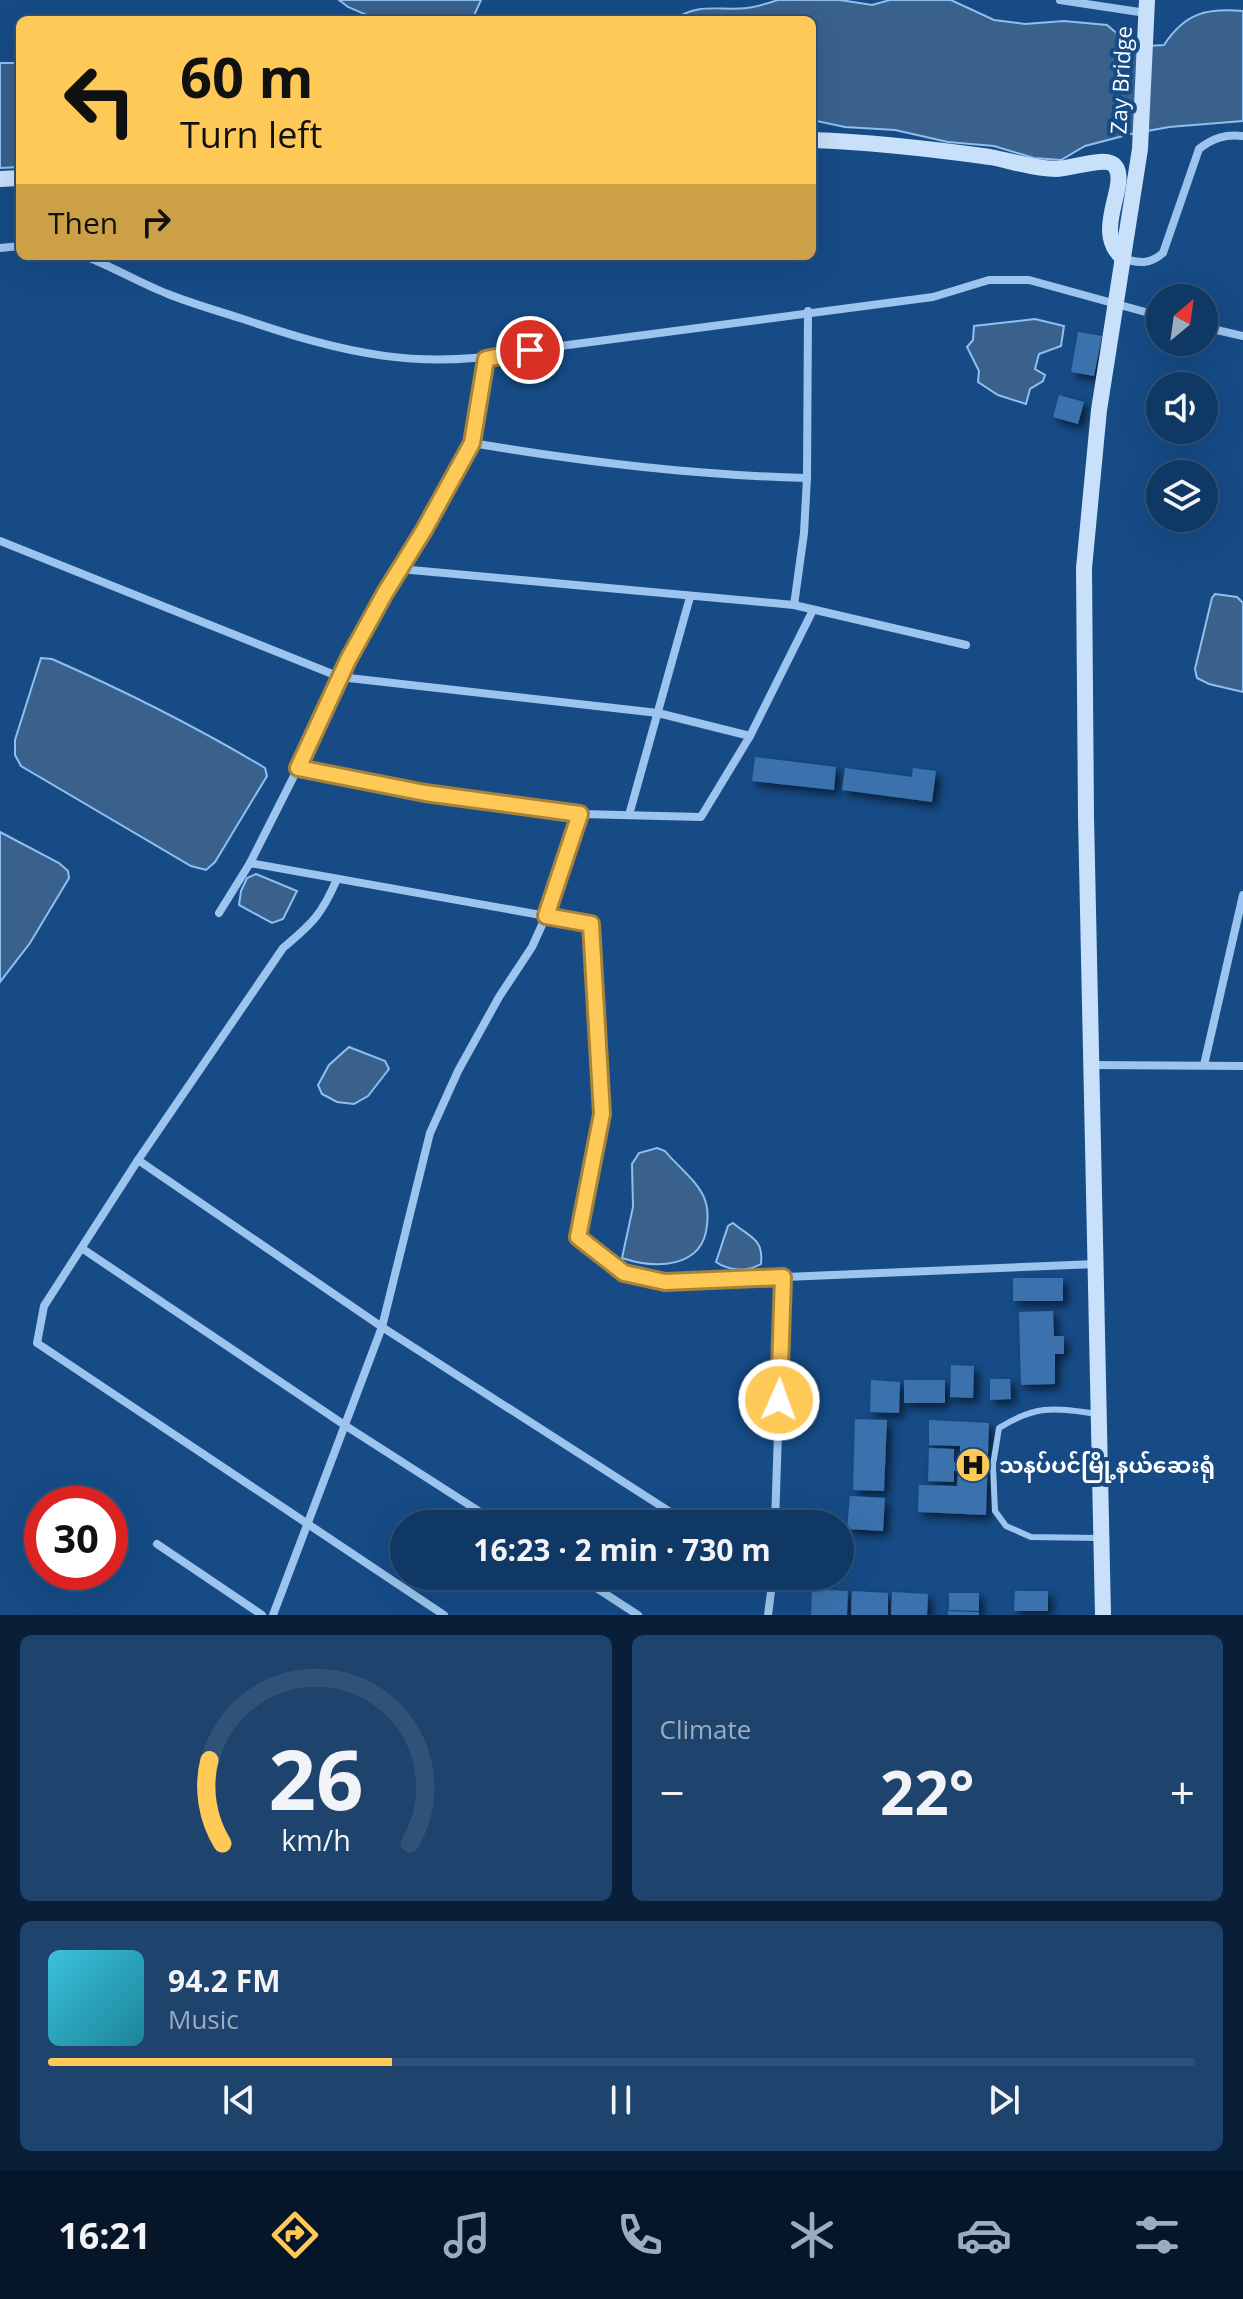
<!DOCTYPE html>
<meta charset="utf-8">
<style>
body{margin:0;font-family:"Open Sans","Noto Sans Myanmar",sans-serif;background:#1e436d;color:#f1f3f6;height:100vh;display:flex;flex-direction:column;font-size:30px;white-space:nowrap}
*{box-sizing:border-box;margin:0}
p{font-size:26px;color:#9cacbf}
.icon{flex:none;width:44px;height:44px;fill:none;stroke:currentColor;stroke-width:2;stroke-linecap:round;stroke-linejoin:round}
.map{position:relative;height:1615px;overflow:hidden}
.panel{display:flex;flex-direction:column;gap:20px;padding:20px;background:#091f37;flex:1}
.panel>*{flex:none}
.top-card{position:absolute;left:16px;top:16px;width:800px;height:244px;border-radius:12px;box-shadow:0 8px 32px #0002,0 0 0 2px #305278;background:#ffc958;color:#111;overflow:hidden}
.needle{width:52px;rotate:29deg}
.controls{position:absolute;left:1146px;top:284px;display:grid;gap:16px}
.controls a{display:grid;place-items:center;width:72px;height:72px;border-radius:50%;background:#103864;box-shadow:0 8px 32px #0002,0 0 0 2px #305278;font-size:40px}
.speed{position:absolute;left:24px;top:1486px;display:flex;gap:16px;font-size:40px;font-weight:700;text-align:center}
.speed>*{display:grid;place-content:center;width:104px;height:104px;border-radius:50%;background:#103864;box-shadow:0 8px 32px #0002,0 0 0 2px #305278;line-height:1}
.speed .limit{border:12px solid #d22;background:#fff;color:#111}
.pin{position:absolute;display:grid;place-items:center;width:68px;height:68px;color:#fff;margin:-34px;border:4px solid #fff;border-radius:50%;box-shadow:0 2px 8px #0007}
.me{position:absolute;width:88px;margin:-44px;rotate:2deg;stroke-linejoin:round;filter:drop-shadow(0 0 6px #0008)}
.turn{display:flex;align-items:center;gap:28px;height:168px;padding:0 32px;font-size:36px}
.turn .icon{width:104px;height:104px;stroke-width:2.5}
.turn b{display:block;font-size:56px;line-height:68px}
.then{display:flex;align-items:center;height:76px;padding:0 32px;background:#0003;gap:16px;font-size:30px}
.big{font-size:60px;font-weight:700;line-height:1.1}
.panel .card{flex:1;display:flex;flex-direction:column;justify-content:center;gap:12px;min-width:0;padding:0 28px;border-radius:12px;background:#1e436d}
.panel .dial{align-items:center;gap:0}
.dial svg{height:208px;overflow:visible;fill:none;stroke:#305278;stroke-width:7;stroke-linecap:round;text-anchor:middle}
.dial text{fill:#f1f3f6;stroke:none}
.song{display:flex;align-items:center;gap:24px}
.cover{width:96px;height:96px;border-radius:12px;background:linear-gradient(135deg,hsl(190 70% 55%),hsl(190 70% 35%))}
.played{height:8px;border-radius:4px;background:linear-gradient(90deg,#ffc958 30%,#305278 30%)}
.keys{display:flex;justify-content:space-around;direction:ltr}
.heat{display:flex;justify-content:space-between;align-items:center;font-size:44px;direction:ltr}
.panel .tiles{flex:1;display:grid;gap:20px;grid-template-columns:1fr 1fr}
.card:last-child{grid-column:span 2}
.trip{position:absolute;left:390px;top:1510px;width:464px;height:80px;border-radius:40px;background:#103864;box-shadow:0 8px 32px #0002,0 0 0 2px #305278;font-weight:700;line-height:80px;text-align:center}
.tab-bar{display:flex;height:128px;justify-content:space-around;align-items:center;background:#061628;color:#9cacbf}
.tab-bar .icon{width:56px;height:56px}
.tab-bar .current{color:#ffc958}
.tab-bar b{font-size:36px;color:#f1f3f6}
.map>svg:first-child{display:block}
.water{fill:#39618c;stroke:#8ebff1;stroke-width:2}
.building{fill:#3a72ae;filter:url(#shadow)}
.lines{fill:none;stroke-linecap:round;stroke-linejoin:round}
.lane{stroke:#9cc4ee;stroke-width:6}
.street{stroke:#9cc4ee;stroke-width:8}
.secondary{stroke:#c9e0fa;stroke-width:16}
.route-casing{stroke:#a68339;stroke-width:20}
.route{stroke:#ffc958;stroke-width:14}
.labels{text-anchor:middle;stroke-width:8;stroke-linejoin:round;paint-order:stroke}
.street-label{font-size:22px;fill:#fff;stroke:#164b86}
.poi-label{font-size:22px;font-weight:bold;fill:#fff;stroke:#164b86;text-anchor:start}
</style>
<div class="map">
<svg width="1243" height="1615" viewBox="0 0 1243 1615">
<defs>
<filter id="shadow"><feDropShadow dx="5" dy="5" stdDeviation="4" flood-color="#0009"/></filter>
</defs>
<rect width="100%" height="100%" fill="#164b86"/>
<!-- water -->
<g class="water">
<path d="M339,0H481L472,20H378L348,7Z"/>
<path d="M778,0H840L872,5L890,0H951L994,20L1025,24L1064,21L1107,25L1133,47L1164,45C1185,13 1206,8 1243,11V121L1169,127L1131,134L1085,146L1061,160L1034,158L994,146L948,142L895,130L845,127L812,120V20H673C699,2 718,11 747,8C757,7 768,3 778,0Z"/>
<path d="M0,63H20V167L0,168Z"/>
<path d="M1035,319L1064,326L1061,346L1039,354L1035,369L1045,375L1043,381L1030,389L1026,404L998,395L978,382L979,371L967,347L973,340L974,326Z"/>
<path d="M1215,594L1237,597L1243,603V692L1209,684L1197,678L1195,669L1212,598Z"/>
<path d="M41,658L52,659C127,692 195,726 265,768L267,776L215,862L206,870L191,866L21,766L15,755V740Z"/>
<path d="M0,832L59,863L68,871L69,878L30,943L0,982Z"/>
<path d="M256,874L297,891L283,919L272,923L239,905L241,891L247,878Z"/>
<path d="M349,1047L385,1061L389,1069L368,1096L354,1104L337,1102L322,1094L318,1085L329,1065Z"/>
<path d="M657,1148L665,1151C677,1166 699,1182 705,1200C708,1208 708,1217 707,1225C703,1269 655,1269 622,1258L633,1207L632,1164L639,1153Z"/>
<path d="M733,1223C749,1237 764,1238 761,1264C747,1272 729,1271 716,1262L728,1226Z"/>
</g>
<!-- building -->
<g class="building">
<path d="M1078,332L1102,336L1094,376L1071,372Z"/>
<path d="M1059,395L1084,402L1078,424L1053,417Z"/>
<path d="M755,757L836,767L834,790L752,781Z"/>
<path d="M845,768L912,777L913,768L936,771L932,802L842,790Z"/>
<rect x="1013" y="1278" width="50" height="23"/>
<path d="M1053,1311L1054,1336H1064V1354H1055V1384L1021,1385L1019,1312Z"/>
<path d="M951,1365L974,1366L973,1398L950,1397Z"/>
<path d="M990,1379H1010L1011,1399L990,1400Z"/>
<path d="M871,1380L900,1382L899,1413L870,1412Z"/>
<rect x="904" y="1380" width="41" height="23"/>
<path d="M855,1419L887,1420L884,1491L853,1490Z"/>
<path d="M929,1420L989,1423L986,1515L918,1512L919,1485L957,1486L958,1471H954V1482L928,1481L929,1448L954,1449V1462H960V1446L929,1445Z"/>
<path d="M850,1496L885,1498L883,1531L847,1529Z"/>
<path d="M812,1589L848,1591L847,1615H811Z"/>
<path d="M852,1591L888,1593V1615H851Z"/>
<path d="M1015,1591H1048V1611H1014Z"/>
<path d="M892,1592L928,1594L927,1615H891Z"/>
<path d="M949,1593H979V1611L949,1610Z"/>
<path d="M948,1611L979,1612V1615H948Z"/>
</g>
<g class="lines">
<!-- lane -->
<path class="lane" d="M1098,1414C1055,1408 1037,1404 999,1428L993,1465L995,1511L1006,1526L1031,1537L1098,1538"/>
<!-- street -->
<g class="street">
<path d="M1060,0L1146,13"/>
<path d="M0,248L20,246"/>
<path d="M85,256C113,267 140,283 168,294C193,304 218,311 243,319C346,354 421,372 530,350L933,297L989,280H1029L1160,316"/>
<path d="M1124,259C1140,263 1149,265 1163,253L1199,149C1213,138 1225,134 1243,136"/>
<path d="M1204,327L1243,336"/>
<path d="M472,443C586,462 691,475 807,478"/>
<path d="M0,541L340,677L658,713L750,736"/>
<path d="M400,569L794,605L966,645"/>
<path d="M794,605L804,533L807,478L808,311"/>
<path d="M298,768L425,793L580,814L701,817L750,736L813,610"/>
<path d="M629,815L690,597"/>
<path d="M250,863L591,924L602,1114L578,1237L624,1273L665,1282L1096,1264"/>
<path d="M337,879C322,914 313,923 283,948L138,1160L44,1306L37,1343L444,1615"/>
<path d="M219,913L250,863L298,768L348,660L385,593L424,530L472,443L486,359"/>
<path d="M1091,1065L1243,1066"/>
<path d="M1204,1065L1243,895"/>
<path d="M138,1160L382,1327L689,1524"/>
<path d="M83,1249L346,1426L499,1524"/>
<path d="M775,1524L783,1277"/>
<path d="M157,1544L262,1615"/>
<path d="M578,1576L638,1615"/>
<path d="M273,1615L382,1327L430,1133L458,1071L499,997L532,947L546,916L580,814"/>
<path d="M768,1615L773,1576"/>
</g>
<!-- secondary -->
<g class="secondary">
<path d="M812,140C870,142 932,149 990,157C1012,161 1034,169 1056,169C1071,169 1107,155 1115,166C1130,185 1091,231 1123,258"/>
<path d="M0,179L20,178"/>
<path d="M1103,1615L1086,816L1084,568L1099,410L1140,149L1147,0"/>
</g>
</g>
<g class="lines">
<defs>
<path id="route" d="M530,350L486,359L472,443L424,530L385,593L348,660L298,768L425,793L580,814L546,916L591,924L602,1114L578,1237L624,1273L665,1282L783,1277L779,1400"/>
</defs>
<!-- route casing -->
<use href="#route" class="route-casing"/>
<!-- route -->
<use href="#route" class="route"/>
</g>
<!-- icons -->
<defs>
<symbol id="hospital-disc" viewBox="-11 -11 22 22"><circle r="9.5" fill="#ffc958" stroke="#164b86"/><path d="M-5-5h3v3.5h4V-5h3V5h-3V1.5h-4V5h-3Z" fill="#111"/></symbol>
</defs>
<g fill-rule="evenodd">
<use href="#hospital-disc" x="953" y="1445" width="40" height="40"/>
</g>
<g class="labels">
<!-- street labels -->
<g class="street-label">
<text transform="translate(1121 80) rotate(-87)" y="8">Zay Bridge</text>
</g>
<!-- poi labels -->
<g class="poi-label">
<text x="999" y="1473">သနပ်ပင်မြို့နယ်ဆေးရုံ</text>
</g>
</g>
</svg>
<div class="controls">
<a><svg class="needle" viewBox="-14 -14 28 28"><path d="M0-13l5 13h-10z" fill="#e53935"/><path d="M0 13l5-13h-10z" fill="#9cacbf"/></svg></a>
<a><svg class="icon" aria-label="sound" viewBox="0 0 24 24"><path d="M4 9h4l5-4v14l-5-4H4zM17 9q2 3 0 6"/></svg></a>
<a><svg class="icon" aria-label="layers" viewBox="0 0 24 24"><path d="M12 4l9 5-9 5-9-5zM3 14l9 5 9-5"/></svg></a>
</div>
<div class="speed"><div class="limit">30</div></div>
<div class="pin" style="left:530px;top:350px;background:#d93025"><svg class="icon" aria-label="arrive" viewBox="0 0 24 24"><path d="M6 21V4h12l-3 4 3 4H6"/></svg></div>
<svg class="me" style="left:779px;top:1400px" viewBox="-20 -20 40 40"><circle r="17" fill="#ffc958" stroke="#fff" stroke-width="3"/><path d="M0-11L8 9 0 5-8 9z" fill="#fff"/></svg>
<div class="trip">16:23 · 2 min · 730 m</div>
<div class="top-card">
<div class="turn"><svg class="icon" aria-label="left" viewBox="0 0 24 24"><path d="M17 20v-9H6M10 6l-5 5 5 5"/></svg><div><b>60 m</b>Turn left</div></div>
<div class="then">Then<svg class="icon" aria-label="right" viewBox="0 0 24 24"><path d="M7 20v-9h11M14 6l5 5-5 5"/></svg></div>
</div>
</div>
<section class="panel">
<div class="tiles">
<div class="card dial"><svg viewBox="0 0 100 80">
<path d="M14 69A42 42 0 1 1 86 69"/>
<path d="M14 69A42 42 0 0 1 9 37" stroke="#ffc958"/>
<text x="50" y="56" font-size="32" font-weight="700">26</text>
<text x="50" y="72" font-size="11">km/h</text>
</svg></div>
<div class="card"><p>Climate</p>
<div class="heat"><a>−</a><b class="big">22°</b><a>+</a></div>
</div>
<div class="card">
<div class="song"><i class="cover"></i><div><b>94.2 FM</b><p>Music</p></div></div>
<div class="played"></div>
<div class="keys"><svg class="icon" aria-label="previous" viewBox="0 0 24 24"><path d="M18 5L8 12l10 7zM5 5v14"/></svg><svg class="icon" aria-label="pause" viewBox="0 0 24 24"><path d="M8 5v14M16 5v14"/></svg><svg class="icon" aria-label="next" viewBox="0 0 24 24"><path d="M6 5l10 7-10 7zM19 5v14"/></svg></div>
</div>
</div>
</section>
<nav class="tab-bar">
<b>16:21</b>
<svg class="icon current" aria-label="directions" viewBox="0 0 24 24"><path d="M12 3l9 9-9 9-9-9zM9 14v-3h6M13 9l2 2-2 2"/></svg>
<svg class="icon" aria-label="music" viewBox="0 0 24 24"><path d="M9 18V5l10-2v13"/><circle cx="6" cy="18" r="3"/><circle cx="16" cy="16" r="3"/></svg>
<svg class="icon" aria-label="phone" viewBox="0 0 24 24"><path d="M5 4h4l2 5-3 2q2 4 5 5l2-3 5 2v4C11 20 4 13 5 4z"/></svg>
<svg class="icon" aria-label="climate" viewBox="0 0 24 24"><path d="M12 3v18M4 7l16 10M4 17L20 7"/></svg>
<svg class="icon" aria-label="car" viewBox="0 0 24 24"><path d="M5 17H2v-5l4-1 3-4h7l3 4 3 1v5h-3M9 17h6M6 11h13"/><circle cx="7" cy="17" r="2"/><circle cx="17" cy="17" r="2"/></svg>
<svg class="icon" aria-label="filters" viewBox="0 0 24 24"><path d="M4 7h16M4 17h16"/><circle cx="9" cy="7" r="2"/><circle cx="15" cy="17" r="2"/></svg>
</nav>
